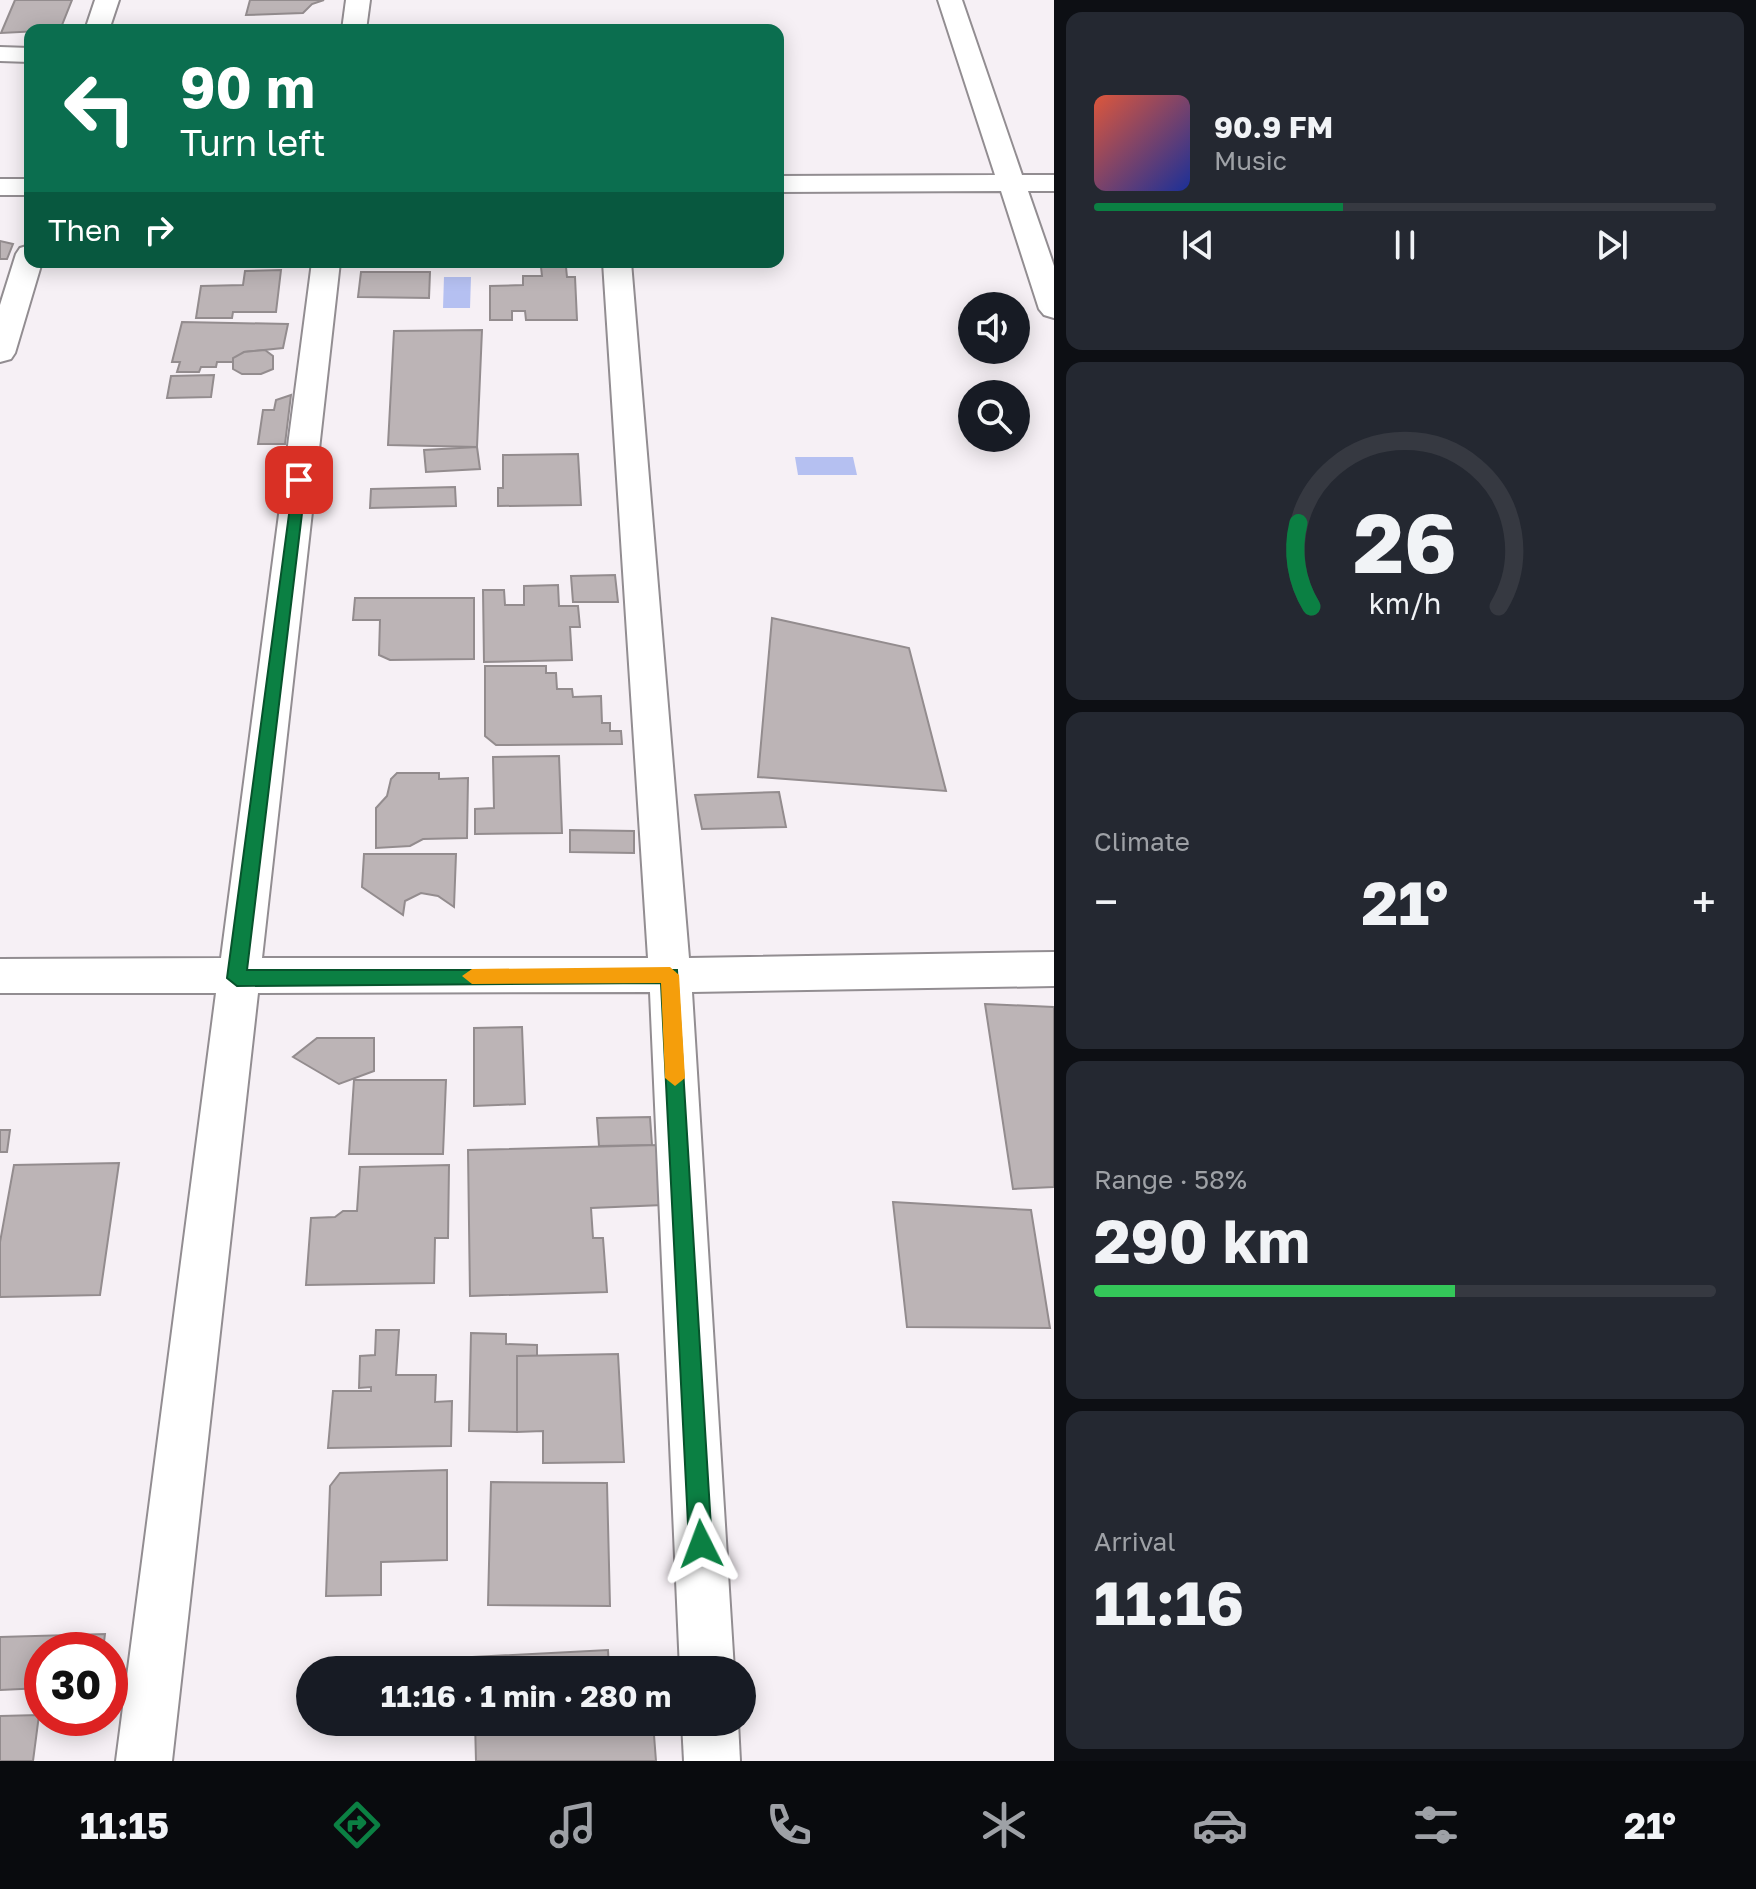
<!DOCTYPE html>
<meta charset="utf-8">
<style>
body{margin:0;font-family:"Golos Text",sans-serif;background:#242831;color:#f1f3f6;height:100vh;display:flex;flex-direction:column;font-size:30px;white-space:nowrap}
*{box-sizing:border-box;margin:0}
p{font-size:26px;color:#9ea1a6}
.icon{flex:none;width:44px;height:44px;fill:none;stroke:currentColor;stroke-width:2;stroke-linecap:round;stroke-linejoin:round}
.map{position:relative;flex:1;overflow:hidden}
.sheet{display:flex;flex-direction:column;gap:12px;padding:12px;background:#0d0f14;width:702px}
.sheet>*{flex:none}
.guide{position:absolute;left:24px;top:24px;width:760px;height:244px;border-radius:16px;box-shadow:0 4px 20px #0003;background:#0b6e4f;color:#fff;overflow:hidden}
.controls{position:absolute;left:958px;top:292px;display:grid;gap:16px}
.controls a{display:grid;place-items:center;width:72px;height:72px;border-radius:50%;background:#171b24;box-shadow:0 4px 20px #0003;font-size:40px}
.speed{position:absolute;left:24px;top:1632px;display:flex;gap:16px;font-size:40px;font-weight:700;text-align:center}
.speed>*{display:grid;place-content:center;width:104px;height:104px;border-radius:50%;background:#171b24;box-shadow:0 4px 20px #0003;line-height:1}
.speed .limit{border:12px solid #d22;background:#fff;color:#111}
.pin{position:absolute;display:grid;place-items:center;width:68px;height:68px;color:#fff;margin:-34px;border-radius:16px;box-shadow:0 4px 12px #0006}
.me{position:absolute;width:88px;margin:-44px;rotate:357deg;stroke-linejoin:round;filter:drop-shadow(0 0 6px #0008)}
.turn{display:flex;align-items:center;gap:28px;height:168px;padding:0 24px;font-size:36px}
.turn .icon{width:104px;height:104px;stroke-width:2.5}
.turn b{display:block;font-size:56px;line-height:68px}
.then{display:flex;align-items:center;height:76px;padding:0 24px;background:#0003;gap:16px;font-size:30px}
.big{font-size:60px;font-weight:700;line-height:1.1}
.sheet .card{flex:1;display:flex;flex-direction:column;justify-content:center;gap:12px;min-width:0;padding:0 28px;border-radius:16px;background:#242831}
.sheet .dial{align-items:center;gap:0}
.dial svg{height:208px;overflow:visible;fill:none;stroke:#363941;stroke-width:7;stroke-linecap:round;text-anchor:middle}
.dial text{fill:#f1f3f6;stroke:none}
.song{display:flex;align-items:center;gap:24px}
.cover{width:96px;height:96px;border-radius:12px;background:linear-gradient(135deg,hsl(10 70% 55%),hsl(230 70% 35%))}
.played{height:8px;border-radius:4px;background:linear-gradient(90deg,#0b8043 40%,#363941 40%)}
.keys{display:flex;justify-content:space-around;direction:ltr}
.heat{display:flex;justify-content:space-between;align-items:center;font-size:44px;direction:ltr}
.charge{height:12px;border-radius:6px;background:linear-gradient(90deg,#34c759 58%,#363941 0)}
.trip{position:absolute;left:296px;top:1656px;width:460px;height:80px;border-radius:40px;background:#171b24;box-shadow:0 4px 20px #0003;font-weight:700;line-height:80px;text-align:center}
.menu{display:flex;height:128px;justify-content:space-around;align-items:center;background:#090b0e;color:#9ea1a6}
.menu .icon{width:56px;height:56px}
.menu .current{color:#0b8043}
.menu b{font-size:36px;color:#f1f3f6}
main{display:flex;flex:1;min-height:0}
.map>svg:first-child{display:block}
.water{fill:#b5c0f1}
.building{fill:#bcb4b6;stroke:#938c8e;stroke-width:2}
.lines{fill:none;stroke-linecap:round;stroke-linejoin:round}
.street-casing{stroke:#928d91;stroke-width:4}
.street{fill:#fff;fill-rule:evenodd}
.route{fill:#0b8043;stroke:#07532c;stroke-width:2}
.slow{fill:#f59e0b}
</style>
<main>
<div class="map">
<svg width="1054" height="1761" viewBox="0 0 1054 1761">
<rect width="100%" height="100%" fill="#f6f0f5"/>
<!-- water -->
<g class="water">
<path d="M444,277H471L470,308H443Z"/>
<path d="M795,457H853L857,475H798Z"/>
</g>
<!-- building -->
<g class="building">
<path d="M15,0H72L60,30L1,33Z"/>
<path d="M250,0H324L312,4L303,13L246,15Z"/>
<path d="M0,241L13,244L7,259H0Z"/>
<path d="M384,262H454V265Z"/>
<path d="M541,267H566L567,277H575L577,320H526L525,311H512V320H490V286L523,285V276H542Z"/>
<path d="M281,270L276,312H233L232,318H196L201,286L243,285L245,271Z"/>
<path d="M361,272H430L429,298L358,297Z"/>
<path d="M182,322L288,324L283,348L244,352L233,362H217L216,367H201L199,372H177L180,362H172Z"/>
<path d="M482,330L477,447L388,445L394,331Z"/>
<path d="M265,350L273,356V369L261,374H242L233,369V358L244,352Z"/>
<path d="M214,375L211,397L167,398L171,376Z"/>
<path d="M291,395L285,444H258L263,410H274L276,400Z"/>
<path d="M477,447L480,469L426,472L424,450Z"/>
<path d="M578,454L581,505L498,506V488H503V455Z"/>
<path d="M455,487L456,506L370,508L371,489Z"/>
<path d="M615,575L618,602H573L571,576Z"/>
<path d="M558,585L559,606H578L580,627H570L572,660L484,662L483,590H504L505,605H524V586Z"/>
<path d="M355,598H474V659L390,660L379,655L380,620H353Z"/>
<path d="M772,618L909,648L946,791L758,777Z"/>
<path d="M485,666H546V673H556L557,689H572L573,697L601,696L602,723H610V731H621L622,744L496,745L485,736Z"/>
<path d="M559,756L562,833L475,834V809L494,808L493,757Z"/>
<path d="M397,773H439V779L468,778L467,838L423,839L410,846L376,848V808L387,796L391,779Z"/>
<path d="M779,792L786,827L702,829L695,795Z"/>
<path d="M570,830L634,831V853L570,852Z"/>
<path d="M364,854H456L454,907L438,896L421,893L405,901L403,915L362,887Z"/>
<path d="M985,1004L1054,1007V1187L1013,1189Z"/>
<path d="M522,1027L525,1104L474,1106V1028Z"/>
<path d="M317,1038H374V1071L339,1084L293,1057Z"/>
<path d="M354,1080H446L443,1154H349Z"/>
<path d="M650,1117L652,1145L599,1146L597,1118Z"/>
<path d="M0,1130H10L7,1152H0Z"/>
<path d="M658,1145L663,1205L591,1208L593,1238H603L607,1292L470,1296L468,1150Z"/>
<path d="M119,1163L100,1295L0,1297V1242L14,1165Z"/>
<path d="M449,1165L448,1238H435L434,1283L306,1285L311,1218L335,1217L343,1211H357L360,1167Z"/>
<path d="M893,1202L1031,1210L1050,1328L907,1327Z"/>
<path d="M376,1330H399L396,1375H436L435,1402L452,1401L451,1446L328,1448L333,1391H371V1387L359,1388L360,1356L375,1355Z"/>
<path d="M471,1333L506,1334V1344L537,1345V1356H517V1432L469,1431Z"/>
<path d="M618,1354L624,1462L543,1463V1431L517,1432V1356Z"/>
<path d="M447,1470V1560L381,1562V1595L326,1596L330,1486L340,1473Z"/>
<path d="M491,1482L607,1483L610,1606L488,1605Z"/>
<path d="M105,1634L103,1650H42V1688L0,1690V1637Z"/>
<path d="M608,1650L609,1670H473V1657Z"/>
<path d="M39,1715L33,1761H0V1716Z"/>
<path d="M475,1722H653L656,1761H476Z"/>
</g>
<g class="lines">
<defs>
<g id="street">
<path d="M95,0H119L109,30H85Z"/>
<path d="M346,0H370L366,30H342Z"/>
<path d="M938,0H962L1022,175H1054V191H1028L1054,266V318L1044,315L1039,309L1001,191L778,192V176L995,175Z"/>
<path d="M0,47L30,48V62L0,61Z"/>
<rect x="0" y="179" width="30" height="16"/>
<path d="M30,245V262H42L15,353L11,359L0,362V305L16,254L20,248Z"/>
<path d="M312,262H340L262,958H648L603,262H631L689,958L1054,952V986L692,992L734,1670H680L650,992L258,993L172,1761H116L216,993H0V959L221,958Z"/>
<path d="M682,1722H738L740,1761H684Z"/>
</g>
</defs>
<!-- street casing -->
<use href="#street" class="street-casing"/>
<!-- street -->
<use href="#street" class="street"/>
</g>
<!-- route -->
<path class="route" d="M294,477L306,480L247,970H677L712,1544L709,1552L701,1555L692,1552L689,1544L661,983L237,986L227,978Z"/>
<!-- slow -->
<path class="slow" d="M670,967L679,975L685,1078L675,1086L665,1078L661,983L472,984L462,976L472,969Z"/>
</svg>
<div class="controls">
<a><svg class="icon" aria-label="sound" viewBox="0 0 24 24"><path d="M4 9h4l5-4v14l-5-4H4zM17 9q2 3 0 6"/></svg></a>
<a><svg class="icon" aria-label="search" viewBox="0 0 24 24"><circle cx="10" cy="10" r="6"/><path d="M15 15l6 6"/></svg></a>
</div>
<div class="speed"><div class="limit">30</div></div>
<div class="pin" style="left:299px;top:480px;background:#d93025"><svg class="icon" aria-label="arrive" viewBox="0 0 24 24"><path d="M6 21V4h12l-3 4 3 4H6"/></svg></div>
<svg class="me" style="left:701px;top:1544px" viewBox="-20 -20 40 40"><path d="M0-17L14 15 0 8-14 15z" fill="#0b8043" stroke="#fff" stroke-width="4"/></svg>
<div class="trip">11:16 · 1 min · 280 m</div>
<div class="guide">
<div class="turn"><svg class="icon" aria-label="left" viewBox="0 0 24 24"><path d="M17 20v-9H6M10 6l-5 5 5 5"/></svg><div><b>90 m</b>Turn left</div></div>
<div class="then">Then<svg class="icon" aria-label="right" viewBox="0 0 24 24"><path d="M7 20v-9h11M14 6l5 5-5 5"/></svg></div>
</div>
</div>
<section class="sheet">
<div class="card">
<div class="song"><i class="cover"></i><div><b>90.9 FM</b><p>Music</p></div></div>
<div class="played"></div>
<div class="keys"><svg class="icon" aria-label="previous" viewBox="0 0 24 24"><path d="M18 5L8 12l10 7zM5 5v14"/></svg><svg class="icon" aria-label="pause" viewBox="0 0 24 24"><path d="M8 5v14M16 5v14"/></svg><svg class="icon" aria-label="next" viewBox="0 0 24 24"><path d="M6 5l10 7-10 7zM19 5v14"/></svg></div>
</div>
<div class="card dial"><svg viewBox="0 0 100 80">
<path d="M14 69A42 42 0 1 1 86 69"/>
<path d="M14 69A42 42 0 0 1 9 37" stroke="#0b8043"/>
<text x="50" y="56" font-size="32" font-weight="700">26</text>
<text x="50" y="72" font-size="11">km/h</text>
</svg></div>
<div class="card"><p>Climate</p>
<div class="heat"><a>−</a><b class="big">21°</b><a>+</a></div>
</div>
<div class="card"><p>Range · 58%</p><b class="big">290 km</b><div class="charge"></div></div>
<div class="card"><p>Arrival</p><b class="big">11:16</b></div>
</section>
</main>
<nav class="menu">
<b>11:15</b>
<svg class="icon current" aria-label="directions" viewBox="0 0 24 24"><path d="M12 3l9 9-9 9-9-9zM9 14v-3h6M13 9l2 2-2 2"/></svg>
<svg class="icon" aria-label="music" viewBox="0 0 24 24"><path d="M9 18V5l10-2v13"/><circle cx="6" cy="18" r="3"/><circle cx="16" cy="16" r="3"/></svg>
<svg class="icon" aria-label="phone" viewBox="0 0 24 24"><path d="M5 4h4l2 5-3 2q2 4 5 5l2-3 5 2v4C11 20 4 13 5 4z"/></svg>
<svg class="icon" aria-label="climate" viewBox="0 0 24 24"><path d="M12 3v18M4 7l16 10M4 17L20 7"/></svg>
<svg class="icon" aria-label="car" viewBox="0 0 24 24"><path d="M5 17H2v-5l4-1 3-4h7l3 4 3 1v5h-3M9 17h6M6 11h13"/><circle cx="7" cy="17" r="2"/><circle cx="17" cy="17" r="2"/></svg>
<svg class="icon" aria-label="filters" viewBox="0 0 24 24"><path d="M4 7h16M4 17h16"/><circle cx="9" cy="7" r="2"/><circle cx="15" cy="17" r="2"/></svg>
<b>21°</b>
</nav>
